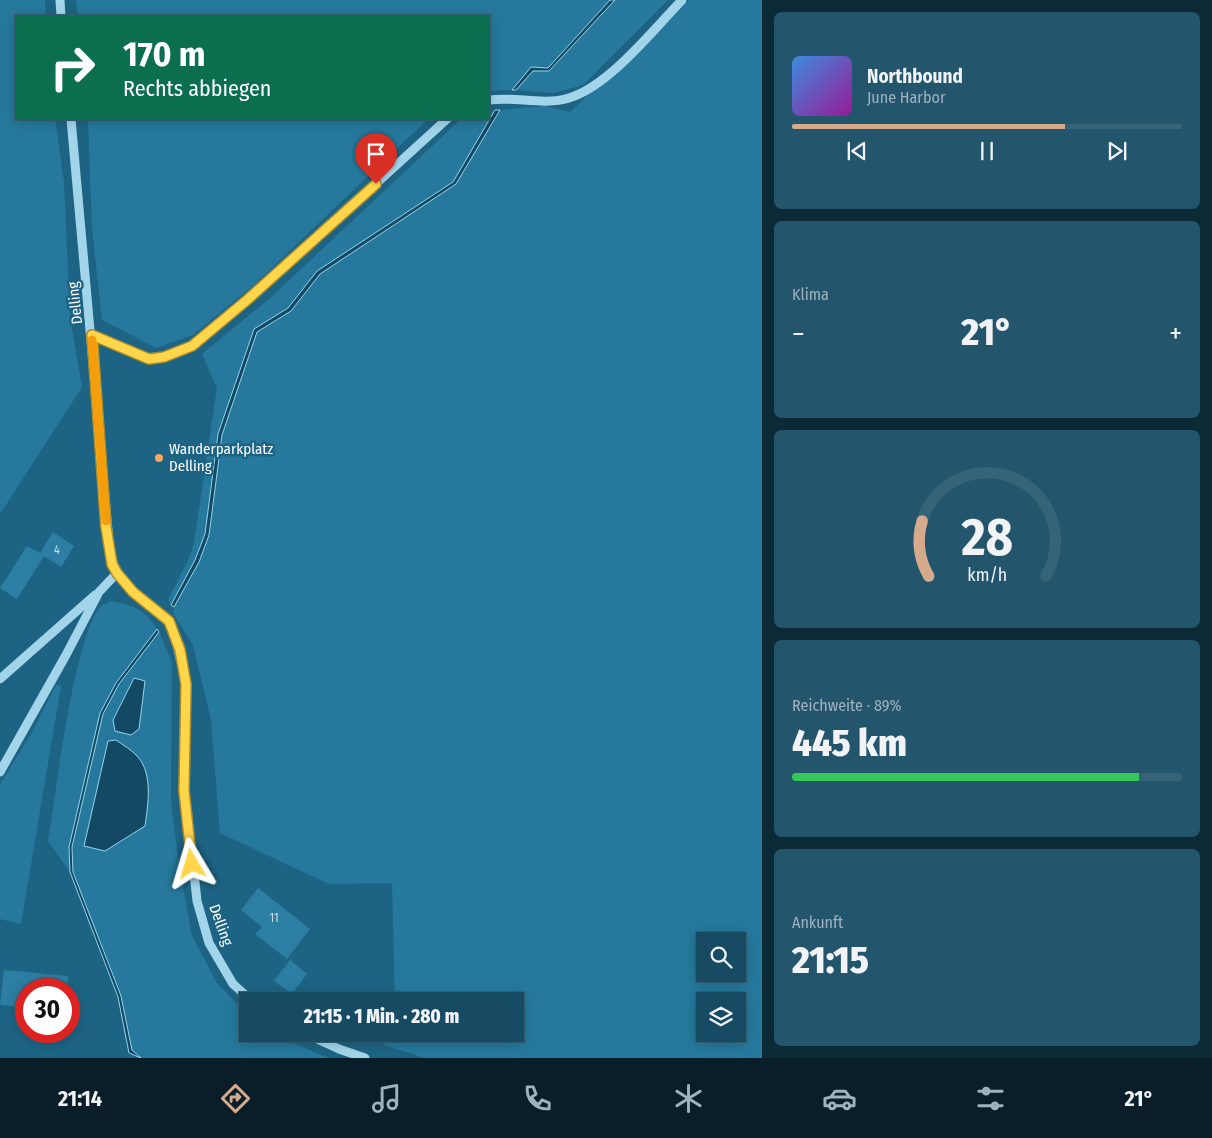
<!DOCTYPE html>
<html lang="de">
<meta charset="utf-8">
<style>
body{margin:0;font-family:"Fira Sans Condensed",sans-serif;background:#23556c;color:#f1f3f6;height:100vh;display:flex;flex-direction:column;font-size:19px;white-space:nowrap}
*{box-sizing:border-box;margin:0}
p{font-size:16px;color:#9eb3be}
.icon{flex:none;width:28px;height:28px;fill:none;stroke:currentColor;stroke-width:2;stroke-linecap:round;stroke-linejoin:round}
.map{position:relative;flex:1;overflow:hidden}
.side{display:flex;flex-direction:column;gap:12px;padding:12px;background:#0c2936;width:450px}
.side>*{flex:none}
.hud{position:absolute;left:15px;top:15px;width:475px;height:105px;border-radius:0px;box-shadow:0 2px 12px #0003,0 0 0 1px #356378;background:#0b6e4f;color:#fff;overflow:hidden}
.tools{position:absolute;left:696px;top:932px;display:grid;gap:10px}
.tools a{display:grid;place-items:center;width:50px;height:50px;border-radius:0px;background:#164b63;box-shadow:0 2px 12px #0003,0 0 0 1px #356378;font-size:25px}
.speed{position:absolute;left:15px;top:978px;display:flex;gap:10px;font-size:25px;font-weight:700;text-align:center}
.speed>*{display:grid;place-content:center;width:65px;height:65px;border-radius:50%;background:#164b63;box-shadow:0 2px 12px #0003,0 0 0 1px #356378;line-height:1}
.speed .limit{border:8px solid #d22;background:#fff;color:#111}
.pin{position:absolute;display:grid;place-items:center;width:42px;height:42px;color:#fff;margin:-51px -21px;border-radius:50% 50% 50% 0;rotate:-45deg;box-shadow:0 0 5px #0007}
.pin .icon{rotate:45deg}
.me{position:absolute;width:55px;margin:-28px;rotate:353deg;stroke-linejoin:round;filter:drop-shadow(0 0 4px #0008)}
.turn{display:flex;align-items:center;gap:18px;height:105px;padding:0 25px;font-size:22px}
.turn .icon{width:65px;height:65px;stroke-width:2.5}
.turn b{display:block;font-size:35px;line-height:42px}
.big{font-size:38px;font-weight:800;line-height:1.1}
.side .widget{flex:1;display:flex;flex-direction:column;justify-content:center;gap:8px;min-width:0;padding:0 18px;border-radius:8px;background:#23556c}
.side .dial{align-items:center;gap:0}
.dial svg{height:130px;overflow:visible;fill:none;stroke:#356378;stroke-width:7;stroke-linecap:round;text-anchor:middle}
.dial text{fill:#f1f3f6;stroke:none}
.song{display:flex;align-items:center;gap:15px}
.cover{width:60px;height:60px;border-radius:8px;background:linear-gradient(135deg,hsl(210 70% 55%),hsl(300 70% 35%))}
.played{height:5px;border-radius:2px;background:linear-gradient(90deg,#d6ab8b 70%,#356378 70%)}
.keys{display:flex;justify-content:space-around;direction:ltr}
.heat{display:flex;justify-content:space-between;align-items:center;font-size:28px;direction:ltr}
.charge{height:8px;border-radius:4px;background:linear-gradient(90deg,#34c759 89%,#356378 0)}
.trip{position:absolute;left:239px;top:992px;width:285px;height:50px;border-radius:0px;background:#164b63;box-shadow:0 2px 12px #0003,0 0 0 1px #356378;font-weight:800;line-height:50px;text-align:center}
.tab-bar{display:flex;height:80px;justify-content:space-around;align-items:center;background:#091e28;color:#9eb3be}
.tab-bar .icon{width:35px;height:35px}
.tab-bar .active{color:#d6ab8b}
.tab-bar b{font-size:22px;color:#f1f3f6}
main{display:flex;flex:1;min-height:0}
.map>svg:first-child{display:block}
.green{fill:#26799d;fill-rule:evenodd}
.water{fill:#134963;stroke:#96d4ec}
.building{fill:#2c7ea2}
.lines{fill:none;stroke-linecap:round;stroke-linejoin:round}
.minor{stroke:#a3d5ea;stroke-width:9}
.route-casing{stroke:#a68a30;stroke-width:12}
.route{stroke:#ffd54a;stroke-width:9}
.slow{stroke:#f59e0b;stroke-width:9}
.poi-dot{fill:#faa861;stroke:#1d6484;stroke-width:2}
.labels{text-anchor:middle;stroke-width:5;stroke-linejoin:round;paint-order:stroke}
.number-label{font-size:12px;fill:#cadfe8}
.street-label{font-size:15px;fill:#fff;stroke:#1d6484}
.poi-label{font-size:15px;fill:#fff;stroke:#1d6484;text-anchor:start}
</style>
<main>
<div class="map">
<svg width="762" height="1058" viewBox="0 0 762 1058">
<rect width="100%" height="100%" fill="#1d6484"/>
<!-- green -->
<g class="green">
<path d="M0,0H45L46,16H16V119H55L64,182L70,317L82,387L0,514Z"/>
<path d="M76,0H610L548,68L531,67L512,90L489,91V16H78Z"/>
<path d="M615,0H668L583,85L553,93L516,90L533,71H549Z"/>
<path d="M689,0H762V1058H425L384,1045L388,1034H515V1001H395L392,883L329,884L220,833L211,720L193,645L173,613L174,607L199,562L209,535L222,435L257,332L291,311L320,274L456,184L500,110L544,106L570,112ZM705,941H738V974H705ZM705,1001H738V1034H705Z"/>
<path d="M495,110L453,182L317,271L288,308L254,329L218,434L205,534L195,560L171,605L168,600L189,558L194,543L217,388L202,354L270,298L461,119H489V112Z"/>
<path d="M88,119H428L256,283L193,335L156,348L102,320L92,228Z"/>
<path d="M111,601C136,606 143,608 157,629L116,683L100,713L69,847L70,872L48,841C56,796 74,634 101,607C103,604 108,603 111,601Z"/>
<path d="M159,632L172,662L171,802L179,866L192,936L217,983L247,1014L248,1034H278L295,1044L329,1058H141L132,1051L121,996L73,872L72,847L103,714L119,684Z"/>
<path d="M56,685L61,686L21,924L0,919V784L30,736Z"/>
</g>
<!-- water -->
<g class="water">
<path d="M610,0H615L549,71H533L516,90H512L531,67L548,68Z"/>
<path d="M495,110H500L456,184L320,274L291,311L257,332L222,435L209,535L199,562L174,607L171,605L195,560L205,534L218,434L254,329L288,308L317,271L453,182Z"/>
<path d="M157,629L159,632L119,684L103,714L72,847L73,872L121,996L132,1050L141,1058L129,1053L118,997L70,872L69,847L100,713L116,683Z"/>
<path d="M134,678L145,681L139,729L131,735L115,731L113,720Z"/>
<path d="M116,740C123,745 132,750 138,757C153,774 148,805 145,826L105,851L84,846L108,741Z"/>
</g>
<!-- building -->
<g class="building">
<path d="M53,532L74,546L61,567L44,556L17,599L0,588L27,546L40,553Z"/>
<path d="M258,888L310,929L287,959L255,934L262,927L241,910Z"/>
<path d="M290,960L307,974L292,994L274,981Z"/>
<path d="M4,970L68,976L67,989H26V1007L0,1005Z"/>
</g>
<g class="lines">
<!-- minor -->
<g class="minor">
<path d="M60,0L61,16"/>
<path d="M489,100C515,96 543,106 569,98C609,86 653,30 682,0"/>
<path d="M71,119L110,553L117,573L133,592L169,621L175,636L186,684L185,791L197,901L209,943L233,984L252,1001"/>
<path d="M92,335L149,359L164,357L191,346L247,301L447,119"/>
<path d="M0,679L95,595"/>
<path d="M0,772L66,655L99,592L117,573"/>
<path d="M306,1034L339,1049L365,1058"/>
</g>
</g>
<g class="lines">
<defs>
<path id="route" d="M192,864L184,791L186,684L180,650L169,621L133,592L117,573L112,564L106,527L92,335L149,359L164,357L192,346L247,300L376,184"/>
</defs>
<!-- route casing -->
<use href="#route" class="route-casing"/>
<!-- route -->
<use href="#route" class="route"/>
<!-- slow -->
<path class="slow" d="M92,340L106,521"/>
</g>
<!-- markers -->
<circle class="poi-dot" cx="159" cy="458" r="5"/>
<g class="labels">
<!-- number labels -->
<g class="number-label">
<text x="57" y="554">4</text>
<text x="274" y="922">11</text>
</g>
<!-- street labels -->
<g class="street-label">
<text transform="translate(75 303) rotate(-96)" y="5">Delling</text>
<text transform="translate(221 925) rotate(70)" y="5">Delling</text>
</g>
<!-- poi labels -->
<g class="poi-label">
<text x="169" y="454">Wanderparkplatz<tspan x="169" dy="17">Delling</tspan></text>
</g>
</g>
</svg>
<div class="tools">
<a><svg class="icon" aria-label="search" viewBox="0 0 24 24"><circle cx="10" cy="10" r="6"/><path d="M15 15l6 6"/></svg></a>
<a><svg class="icon" aria-label="layers" viewBox="0 0 24 24"><path d="M12 4l9 5-9 5-9-5zM3 14l9 5 9-5"/></svg></a>
</div>
<div class="speed"><div class="limit">30</div></div>
<div class="pin" style="left:376px;top:184px;background:#d93025"><svg class="icon" aria-label="arrive" viewBox="0 0 24 24"><path d="M6 21V4h12l-3 4 3 4H6"/></svg></div>
<svg class="me" style="left:192px;top:864px" viewBox="-20 -20 40 40"><path d="M0-17L14 15 0 8-14 15z" fill="#ffd54a" stroke="#fff" stroke-width="4"/></svg>
<div class="trip">21:15 · 1 Min. · 280 m</div>
<div class="hud">
<div class="turn"><svg class="icon" aria-label="right" viewBox="0 0 24 24"><path d="M7 20v-9h11M14 6l5 5-5 5"/></svg><div><b>170 m</b>Rechts abbiegen</div></div>
</div>
</div>
<section class="side">
<div class="widget">
<div class="song"><i class="cover"></i><div><b>Northbound</b><p>June Harbor</p></div></div>
<div class="played"></div>
<div class="keys"><svg class="icon" aria-label="previous" viewBox="0 0 24 24"><path d="M18 5L8 12l10 7zM5 5v14"/></svg><svg class="icon" aria-label="pause" viewBox="0 0 24 24"><path d="M8 5v14M16 5v14"/></svg><svg class="icon" aria-label="next" viewBox="0 0 24 24"><path d="M6 5l10 7-10 7zM19 5v14"/></svg></div>
</div>
<div class="widget"><p>Klima</p>
<div class="heat"><a>−</a><b class="big">21°</b><a>+</a></div>
</div>
<div class="widget dial"><svg viewBox="0 0 100 80">
<path d="M14 69A42 42 0 1 1 86 69"/>
<path d="M14 69A42 42 0 0 1 10 35" stroke="#d6ab8b"/>
<text x="50" y="56" font-size="32" font-weight="700">28</text>
<text x="50" y="72" font-size="11">km/h</text>
</svg></div>
<div class="widget"><p>Reichweite · 89%</p><b class="big">445 km</b><div class="charge"></div></div>
<div class="widget"><p>Ankunft</p><b class="big">21:15</b></div>
</section>
</main>
<nav class="tab-bar">
<b>21:14</b>
<svg class="icon active" aria-label="directions" viewBox="0 0 24 24"><path d="M12 3l9 9-9 9-9-9zM9 14v-3h6M13 9l2 2-2 2"/></svg>
<svg class="icon" aria-label="music" viewBox="0 0 24 24"><path d="M9 18V5l10-2v13"/><circle cx="6" cy="18" r="3"/><circle cx="16" cy="16" r="3"/></svg>
<svg class="icon" aria-label="phone" viewBox="0 0 24 24"><path d="M5 4h4l2 5-3 2q2 4 5 5l2-3 5 2v4C11 20 4 13 5 4z"/></svg>
<svg class="icon" aria-label="climate" viewBox="0 0 24 24"><path d="M12 3v18M4 7l16 10M4 17L20 7"/></svg>
<svg class="icon" aria-label="car" viewBox="0 0 24 24"><path d="M5 17H2v-5l4-1 3-4h7l3 4 3 1v5h-3M9 17h6M6 11h13"/><circle cx="7" cy="17" r="2"/><circle cx="17" cy="17" r="2"/></svg>
<svg class="icon" aria-label="filters" viewBox="0 0 24 24"><path d="M4 7h16M4 17h16"/><circle cx="9" cy="7" r="2"/><circle cx="15" cy="17" r="2"/></svg>
<b>21°</b>
</nav>
